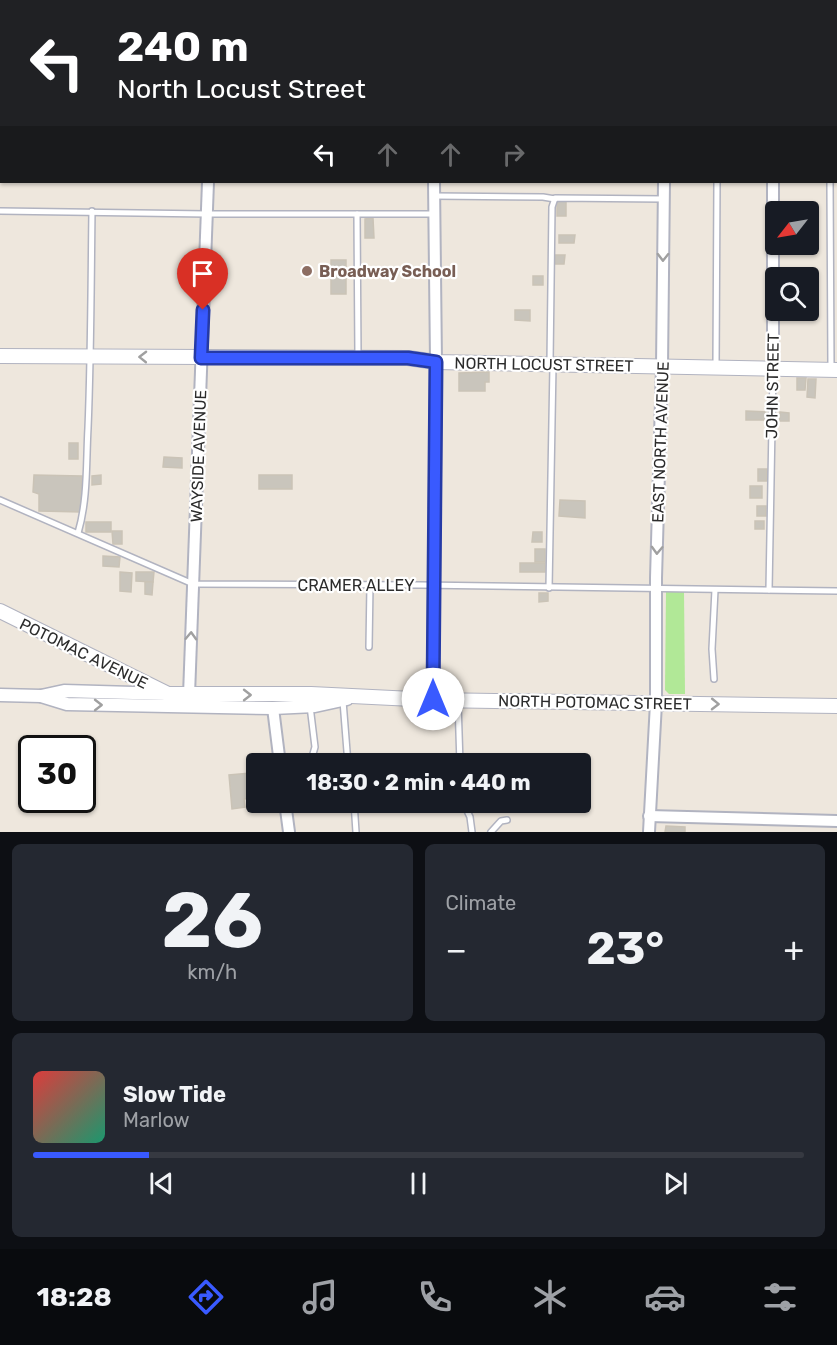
<!DOCTYPE html>
<meta charset="utf-8">
<style>
body{margin:0;font-family:Rubik,sans-serif;background:#242831;color:#f1f3f6;height:100vh;display:flex;flex-direction:column;font-size:22px;white-space:nowrap}
*{box-sizing:border-box;margin:0}
p{font-size:20px;color:#9ea1a6}
.icon{flex:none;width:33px;height:33px;fill:none;stroke:currentColor;stroke-width:2;stroke-linecap:round;stroke-linejoin:round}
.map{position:relative;height:832px;overflow:hidden}
.details{display:flex;flex-direction:column;gap:12px;padding:12px;background:#0d0f14;flex:1}
.details>*{flex:none}
.guide{position:absolute;left:0px;top:0px;width:837px;height:183px;box-shadow:0 2px 4px #0004;background:#202124;color:#fff;overflow:hidden}
.needle{width:39px;rotate:239deg}
.tools{position:absolute;left:765px;top:201px;display:grid;gap:12px}
.tools a{display:grid;place-items:center;width:54px;height:54px;border-radius:6px;background:#171b24;box-shadow:0 2px 4px #0004;font-size:30px}
.speed{position:absolute;left:18px;top:735px;display:flex;gap:12px;font-size:30px;font-weight:700;text-align:center}
.speed>*{display:grid;place-content:center;width:78px;height:78px;border-radius:50%;background:#171b24;box-shadow:0 2px 4px #0004;line-height:1}
.speed .limit{border:3px solid #111;border-radius:9px;background:#fff;color:#111}
.pin{position:absolute;display:grid;place-items:center;width:51px;height:51px;color:#fff;margin:-62px -26px;border-radius:50% 50% 50% 0;rotate:-45deg;box-shadow:0 0 6px #0007}
.pin .icon{rotate:45deg}
.me{position:absolute;width:66px;margin:-33px;rotate:0deg;stroke-linejoin:round;filter:drop-shadow(0 0 4px #0008)}
.turn{display:flex;align-items:center;gap:21px;height:126px;padding:0 18px;font-size:27px}
.turn .icon{width:78px;height:78px;stroke-width:2.5}
.turn b{display:block;font-size:42px;line-height:51px}
.lanes{display:flex;align-items:center;height:57px;padding:0 18px;background:#0003;justify-content:center;gap:30px;direction:ltr}
.lanes .off{opacity:.35}
.big{font-size:45px;font-weight:700;line-height:1.1}
.details .widget{flex:1;display:flex;flex-direction:column;justify-content:center;gap:9px;min-width:0;padding:0 21px;border-radius:9px;background:#242831}
.details .dial{align-items:center;gap:0}
.dial b{font-size:78px;line-height:1}
.song{display:flex;align-items:center;gap:18px}
.cover{width:72px;height:72px;border-radius:9px;background:linear-gradient(135deg,hsl(0 70% 55%),hsl(160 70% 35%))}
.played{height:6px;border-radius:3px;background:linear-gradient(90deg,#395aff 15%,#363941 15%)}
.keys{display:flex;justify-content:space-around;direction:ltr}
.heat{display:flex;justify-content:space-between;align-items:center;font-size:33px;direction:ltr}
.details .tiles{flex:1;display:grid;gap:12px;grid-template-columns:1fr 1fr}
.widget:last-child{grid-column:span 2}
.trip{position:absolute;left:246px;top:753px;width:345px;height:60px;border-radius:6px;background:#171b24;box-shadow:0 2px 4px #0004;font-weight:700;line-height:60px;text-align:center}
.tabs{display:flex;height:96px;justify-content:space-around;align-items:center;background:#090b0e;color:#9ea1a6}
.tabs .icon{width:42px;height:42px}
.tabs .on{color:#395aff}
.tabs b{font-size:27px;color:#f1f3f6}
.map>svg:first-child{display:block}
.green{fill:#b1e897}
.pitch{fill:#c6f092}
.building{fill:#c9c5bc;stroke:#cac3b6;stroke-width:1.5}
.lines{fill:none;stroke-linecap:round;stroke-linejoin:round}
.service-casing{stroke:#b1b3c0;stroke-width:8}
.minor-casing{stroke:#b1b3c0;stroke-width:14}
.tertiary-casing{stroke:#b1b3c0;stroke-width:15}
.secondary-casing{stroke:#b1b3c0;stroke-width:16}
.service{stroke:#fff;stroke-width:5}
.minor{stroke:#fff;stroke-width:10}
.tertiary{stroke:#fff;stroke-width:12}
.secondary{stroke:#fff;stroke-width:14}
.oneway{stroke:#a0a0a0}
.route-casing{stroke:#253aa6;stroke-width:15}
.route{stroke:#395aff;stroke-width:10}
.education-dot{fill:#8d6e63;stroke:#fff;stroke-width:2}
.labels{text-anchor:middle;stroke-width:4.5;stroke-linejoin:round;paint-order:stroke}
.education-label{font-size:16px;font-weight:bold;fill:#785e54;stroke:#fff;text-anchor:start}
.street-label{font-size:16px;fill:#2c2c2c;stroke:#fff}
</style>
<div class="map">
<svg width="837" height="832" viewBox="0 0 837 832">
<rect width="100%" height="100%" fill="#eee7dd"/>
<!-- green -->
<g class="green">
<path d="M0,0H709L710,1L2,2L1,57Z"/>
<path d="M666,591H684L685,694H669L665,690Z"/>
</g>
<!-- pitch -->
<path class="pitch" d="M0,0H165L166,1L2,2L1,45Z"/>
<!-- building -->
<g class="building">
<rect x="247" y="0" width="105" height="2"/>
<path d="M369,0H410V2H370Z"/>
<rect x="557" y="200" width="9" height="16"/>
<path d="M373,218L374,238H365V219Z"/>
<path d="M559,235H575L574,243H559Z"/>
<path d="M555,255H565L564,264H555Z"/>
<rect x="331" y="260" width="15" height="34"/>
<rect x="533" y="276" width="10" height="9"/>
<path d="M515,310H530V321L515,320Z"/>
<path d="M489,372V382H485V391H459V373Z"/>
<path d="M797,378H806L805,390H797Z"/>
<path d="M808,379H816L815,398L807,397Z"/>
<path d="M746,411L771,412L770,420H746Z"/>
<path d="M780,412L789,413V421H779Z"/>
<rect x="69" y="443" width="9" height="16"/>
<path d="M164,457L182,458V468L163,467Z"/>
<rect x="758" y="469" width="9" height="12"/>
<path d="M34,475L82,476L81,512L39,511V494L33,492Z"/>
<path d="M101,475V484L92,485V476Z"/>
<rect x="259" y="475" width="33" height="14"/>
<rect x="750" y="486" width="12" height="12"/>
<path d="M560,500L585,501V518L559,516Z"/>
<rect x="757" y="506" width="9" height="10"/>
<rect x="755" y="521" width="9" height="8"/>
<rect x="86" y="522" width="25" height="10"/>
<path d="M112,531H122V544H113Z"/>
<path d="M533,532H542V542H532Z"/>
<rect x="535" y="549" width="10" height="13"/>
<path d="M103,556L120,557L119,567L103,566Z"/>
<rect x="520" y="563" width="25" height="9"/>
<path d="M120,572L132,573L131,592L120,591Z"/>
<path d="M136,572H154L153,582L136,581Z"/>
<path d="M145,582H153L152,595L145,594Z"/>
<path d="M539,593H548V601L539,602Z"/>
<path d="M250,773L253,798L244,799L245,807L232,809L229,775Z"/>
<path d="M666,826L685,827V832H665Z"/>
</g>
<g class="lines">
<defs>
<g id="service">
<path d="M176,0V2"/>
<path d="M712,0L713,2"/>
<path d="M0,61H2"/>
<path d="M836,66H837"/>
<path d="M830,182L831,368"/>
<path d="M434,196L543,197L555,199"/>
<path d="M0,211L207,214H434"/>
<path d="M357,214L358,356"/>
<path d="M550,362L552,207L555,198L664,199"/>
<path d="M716,366L717,182"/>
<path d="M0,500L193,584L420,585L837,591"/>
<path d="M78,533C88,499 86,463 88,428C91,356 91,283 92,211"/>
<path d="M549,588L553,365"/>
<path d="M769,590L773,370"/>
<path d="M369,647L370,585"/>
<path d="M714,679L712,649L715,590"/>
<path d="M343,701L348,764"/>
<path d="M458,702L460,764"/>
<path d="M310,706L315,747L310,764"/>
<path d="M354,802L356,832"/>
<path d="M463,802L470,817L472,832"/>
<path d="M491,832L501,821L507,820"/>
</g>
<g id="minor">
<path d="M667,2V0"/>
<path d="M773,370V182"/>
<path d="M189,695L208,182"/>
<path d="M433,700L436,362L434,182"/>
<path d="M273,708L280,764"/>
<path d="M285,802L289,832"/>
<path d="M649,816L837,821"/>
<path d="M649,832L656,703V578L662,366L664,182"/>
</g>
<g id="tertiary">
<path d="M776,2L787,0"/>
<path d="M0,137H2"/>
<path d="M836,144H837"/>
<path d="M0,695L41,696L64,691L168,694"/>
<path d="M41,696L67,704L273,708L315,706L347,699"/>
</g>
<g id="secondary">
<path d="M0,356L408,358L436,362L837,370"/>
<path d="M0,611L168,694H311L433,700L837,706"/>
</g>
</defs>
<!-- service casing -->
<use href="#service" class="service-casing"/>
<!-- minor casing -->
<use href="#minor" class="minor-casing"/>
<!-- tertiary casing -->
<use href="#tertiary" class="tertiary-casing"/>
<!-- secondary casing -->
<use href="#secondary" class="secondary-casing"/>
<!-- service -->
<use href="#service" class="service"/>
<!-- minor -->
<use href="#minor" class="minor"/>
<!-- tertiary -->
<use href="#tertiary" class="tertiary"/>
<!-- secondary -->
<use href="#secondary" class="secondary"/>
</g>
<!-- one-way arrows -->
<defs><path id="oneway-chevron" d="M-2-3.5L2.5 0L-2 3.5" fill="none" stroke-width="1.6" stroke-linecap="round" stroke-linejoin="round" transform="scale(1.5)"/></defs>
<g class="oneway">
<use href="#oneway-chevron" transform="translate(663 257) rotate(91)"/>
<use href="#oneway-chevron" transform="translate(143 357) rotate(-179)"/>
<use href="#oneway-chevron" transform="translate(657 550) rotate(92)"/>
<use href="#oneway-chevron" transform="translate(191 636) rotate(-88)"/>
<use href="#oneway-chevron" transform="translate(247 695)"/>
<use href="#oneway-chevron" transform="translate(715 704) rotate(1)"/>
<use href="#oneway-chevron" transform="translate(98 705)"/>
</g>
<g class="lines">
<defs>
<path id="route" d="M203,310L201,358H408L436,362L433,699"/>
</defs>
<!-- route casing -->
<use href="#route" class="route-casing"/>
<!-- route -->
<use href="#route" class="route"/>
</g>
<!-- markers -->
<circle class="education-dot" cx="307" cy="271" r="6"/>
<g class="labels">
<!-- education labels -->
<g class="education-label">
<text x="319" y="277">Broadway School</text>
</g>
<!-- street labels -->
<g class="street-label">
<text transform="translate(544 364) rotate(1)" y="6">NORTH LOCUST STREET</text>
<text transform="translate(772 386) rotate(-89)" y="6">JOHN STREET</text>
<text transform="translate(660 442) rotate(-88)" y="6">EAST NORTH AVENUE</text>
<text transform="translate(198 456) rotate(-88)" y="6">WAYSIDE AVENUE</text>
<text x="356" y="591">CRAMER ALLEY</text>
<text transform="translate(84 653) rotate(26)" y="6">POTOMAC AVENUE</text>
<text transform="translate(595 702) rotate(1)" y="6">NORTH POTOMAC STREET</text>
</g>
</g>
</svg>
<div class="tools">
<a><svg class="needle" viewBox="-14 -14 28 28"><path d="M0-13l5 13h-10z" fill="#e53935"/><path d="M0 13l5-13h-10z" fill="#9ea1a6"/></svg></a>
<a><svg class="icon" aria-label="search" viewBox="0 0 24 24"><circle cx="10" cy="10" r="6"/><path d="M15 15l6 6"/></svg></a>
</div>
<div class="speed"><div class="limit">30</div></div>
<div class="pin" style="left:203px;top:310px;background:#d93025"><svg class="icon" aria-label="arrive" viewBox="0 0 24 24"><path d="M6 21V4h12l-3 4 3 4H6"/></svg></div>
<svg class="me" style="left:433px;top:699px" viewBox="-20 -20 40 40"><circle r="19" fill="#fff"/><path d="M0-13L10 11 0 6-10 11z" fill="#395aff"/></svg>
<div class="trip">18:30 · 2 min · 440 m</div>
<div class="guide">
<div class="turn"><svg class="icon" aria-label="left" viewBox="0 0 24 24"><path d="M17 20v-9H6M10 6l-5 5 5 5"/></svg><div><b>240 m</b>North Locust Street</div></div>
<div class="lanes"><svg class="icon" aria-label="left" viewBox="0 0 24 24"><path d="M17 20v-9H6M10 6l-5 5 5 5"/></svg><svg class="icon off" aria-label="ahead" viewBox="0 0 24 24"><path d="M12 20V5M6 11l6-6 6 6"/></svg><svg class="icon off" aria-label="ahead" viewBox="0 0 24 24"><path d="M12 20V5M6 11l6-6 6 6"/></svg><svg class="icon off" aria-label="right" viewBox="0 0 24 24"><path d="M7 20v-9h11M14 6l5 5-5 5"/></svg></div>
</div>
</div>
<section class="details">
<div class="tiles">
<div class="widget dial"><b>26</b><p>km/h</p></div>
<div class="widget"><p>Climate</p>
<div class="heat"><a>−</a><b class="big">23°</b><a>+</a></div>
</div>
<div class="widget">
<div class="song"><i class="cover"></i><div><b>Slow Tide</b><p>Marlow</p></div></div>
<div class="played"></div>
<div class="keys"><svg class="icon" aria-label="previous" viewBox="0 0 24 24"><path d="M18 5L8 12l10 7zM5 5v14"/></svg><svg class="icon" aria-label="pause" viewBox="0 0 24 24"><path d="M8 5v14M16 5v14"/></svg><svg class="icon" aria-label="next" viewBox="0 0 24 24"><path d="M6 5l10 7-10 7zM19 5v14"/></svg></div>
</div>
</div>
</section>
<nav class="tabs">
<b>18:28</b>
<svg class="icon on" aria-label="directions" viewBox="0 0 24 24"><path d="M12 3l9 9-9 9-9-9zM9 14v-3h6M13 9l2 2-2 2"/></svg>
<svg class="icon" aria-label="music" viewBox="0 0 24 24"><path d="M9 18V5l10-2v13"/><circle cx="6" cy="18" r="3"/><circle cx="16" cy="16" r="3"/></svg>
<svg class="icon" aria-label="phone" viewBox="0 0 24 24"><path d="M5 4h4l2 5-3 2q2 4 5 5l2-3 5 2v4C11 20 4 13 5 4z"/></svg>
<svg class="icon" aria-label="climate" viewBox="0 0 24 24"><path d="M12 3v18M4 7l16 10M4 17L20 7"/></svg>
<svg class="icon" aria-label="car" viewBox="0 0 24 24"><path d="M5 17H2v-5l4-1 3-4h7l3 4 3 1v5h-3M9 17h6M6 11h13"/><circle cx="7" cy="17" r="2"/><circle cx="17" cy="17" r="2"/></svg>
<svg class="icon" aria-label="filters" viewBox="0 0 24 24"><path d="M4 7h16M4 17h16"/><circle cx="9" cy="7" r="2"/><circle cx="15" cy="17" r="2"/></svg>
</nav>
